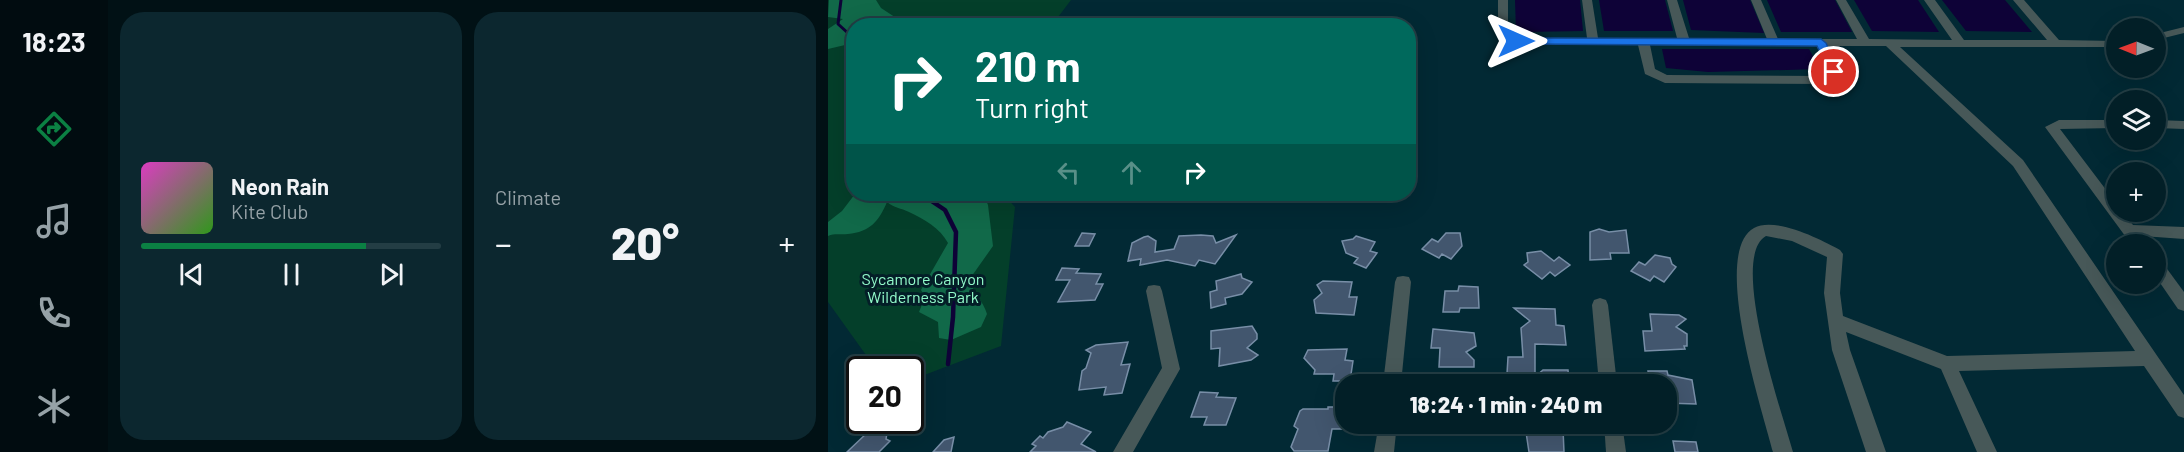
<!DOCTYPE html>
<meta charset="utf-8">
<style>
body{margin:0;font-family:Barlow,sans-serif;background:#0c272f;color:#f1f3f6;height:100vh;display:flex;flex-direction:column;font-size:22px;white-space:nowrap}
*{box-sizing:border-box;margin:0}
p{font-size:20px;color:#96a2a7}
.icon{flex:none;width:33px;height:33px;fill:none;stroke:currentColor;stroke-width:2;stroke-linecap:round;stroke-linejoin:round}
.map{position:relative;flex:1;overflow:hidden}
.details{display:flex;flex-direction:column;gap:12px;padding:12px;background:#011115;width:720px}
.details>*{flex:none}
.banner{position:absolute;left:18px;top:18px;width:570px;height:183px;border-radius:24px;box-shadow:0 6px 24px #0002,0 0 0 2px #233d44;background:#00695c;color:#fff;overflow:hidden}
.needle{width:39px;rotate:271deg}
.buttons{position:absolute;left:1278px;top:18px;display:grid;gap:12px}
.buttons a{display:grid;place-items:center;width:60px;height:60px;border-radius:50%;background:#021f27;box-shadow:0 6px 24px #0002,0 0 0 2px #233d44;font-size:30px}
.speed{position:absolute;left:18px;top:356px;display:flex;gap:12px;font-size:30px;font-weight:700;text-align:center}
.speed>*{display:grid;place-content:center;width:78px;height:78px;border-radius:50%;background:#021f27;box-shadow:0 6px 24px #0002,0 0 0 2px #233d44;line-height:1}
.speed .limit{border:3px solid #111;border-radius:9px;background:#fff;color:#111}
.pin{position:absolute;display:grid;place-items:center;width:51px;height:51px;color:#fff;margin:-26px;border:3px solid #fff;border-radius:50%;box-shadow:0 2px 6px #0007}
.me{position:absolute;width:66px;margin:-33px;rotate:90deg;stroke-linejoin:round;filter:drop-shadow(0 0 4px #0008)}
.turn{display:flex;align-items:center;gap:21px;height:126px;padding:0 30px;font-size:27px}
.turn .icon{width:78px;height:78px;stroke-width:2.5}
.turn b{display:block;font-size:42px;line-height:51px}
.lanes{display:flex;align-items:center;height:57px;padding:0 30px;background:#0003;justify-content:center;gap:30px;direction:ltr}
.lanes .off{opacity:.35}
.big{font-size:45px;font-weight:800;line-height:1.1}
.details .card{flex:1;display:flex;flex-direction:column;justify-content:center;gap:9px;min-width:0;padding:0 21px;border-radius:24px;background:#0c272f}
.song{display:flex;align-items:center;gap:18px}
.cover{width:72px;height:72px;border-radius:9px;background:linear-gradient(135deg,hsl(310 70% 55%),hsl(110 70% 35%))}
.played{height:6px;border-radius:3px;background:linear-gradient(90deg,#0b8043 75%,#233d44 75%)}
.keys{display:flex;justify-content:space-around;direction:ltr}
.heat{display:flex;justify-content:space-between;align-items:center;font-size:33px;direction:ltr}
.details .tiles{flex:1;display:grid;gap:12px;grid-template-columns:repeat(2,1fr)}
.trip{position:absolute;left:507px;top:374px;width:342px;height:60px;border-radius:24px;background:#021f27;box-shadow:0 6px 24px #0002,0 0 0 2px #233d44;font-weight:800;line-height:60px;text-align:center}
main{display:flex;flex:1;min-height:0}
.tab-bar{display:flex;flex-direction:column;width:108px;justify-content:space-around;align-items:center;background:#010c10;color:#96a2a7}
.tab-bar .icon{width:42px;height:42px}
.tab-bar .active{color:#0b8043}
.tab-bar b{font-size:27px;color:#f1f3f6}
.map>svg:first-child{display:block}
.green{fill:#043f2a}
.forest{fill:#116949}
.water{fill:#0e0237}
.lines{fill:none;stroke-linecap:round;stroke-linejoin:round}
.stream-far1{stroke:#0e0237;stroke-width:3}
.stream{stroke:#0e0237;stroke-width:4.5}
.building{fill:#42566e;stroke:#788ea7;stroke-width:1.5}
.minor{fill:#475858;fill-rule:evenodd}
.route{fill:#1a73e8;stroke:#114b97;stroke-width:1.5}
.labels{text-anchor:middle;stroke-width:6;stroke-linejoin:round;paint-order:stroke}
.park-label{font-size:16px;fill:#92faca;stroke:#031e27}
</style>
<main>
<nav class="tab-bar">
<b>18:23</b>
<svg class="icon active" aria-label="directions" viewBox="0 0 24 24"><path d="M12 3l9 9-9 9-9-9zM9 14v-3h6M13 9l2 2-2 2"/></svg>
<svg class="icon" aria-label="music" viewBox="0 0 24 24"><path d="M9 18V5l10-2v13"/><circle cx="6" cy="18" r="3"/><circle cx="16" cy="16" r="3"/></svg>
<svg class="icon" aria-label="phone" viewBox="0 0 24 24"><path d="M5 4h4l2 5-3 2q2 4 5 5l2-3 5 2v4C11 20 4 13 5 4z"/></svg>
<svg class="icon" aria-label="climate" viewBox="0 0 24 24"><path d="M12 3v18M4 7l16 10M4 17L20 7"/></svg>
</nav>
<section class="details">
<div class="tiles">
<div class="card">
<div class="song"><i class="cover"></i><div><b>Neon Rain</b><p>Kite Club</p></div></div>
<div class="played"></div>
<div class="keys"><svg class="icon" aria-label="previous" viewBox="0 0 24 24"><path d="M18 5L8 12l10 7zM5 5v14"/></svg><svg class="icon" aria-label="pause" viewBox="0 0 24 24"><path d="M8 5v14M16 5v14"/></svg><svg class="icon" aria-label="next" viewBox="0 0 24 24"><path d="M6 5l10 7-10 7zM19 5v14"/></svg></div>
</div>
<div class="card"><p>Climate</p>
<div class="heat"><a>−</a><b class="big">20°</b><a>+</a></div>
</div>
</div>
</section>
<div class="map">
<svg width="1356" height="452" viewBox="0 0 1356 452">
<rect width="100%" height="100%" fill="#022934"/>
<!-- green -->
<path class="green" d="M0,0H243L224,25L26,26V194H101L160,205L156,194H175L187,207L173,346L83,380L82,369H48L0,302Z"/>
<!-- forest -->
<g class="forest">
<path d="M1,0H48L53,8L79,25L26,26L25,46L17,45L0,49V29L15,19L0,17Z"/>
<path d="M27,194H156L160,205L165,246L141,280C146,293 155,301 159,314L153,327L123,340L111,338L110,322L91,312L97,297L93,290L120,243C112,228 96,219 81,212C73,208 66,208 59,202C51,221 42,232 20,234C12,235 7,233 0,236V222L14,211Z"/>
</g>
<!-- water -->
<g class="water">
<path d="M687,0H752L755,31L688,32Z"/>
<path d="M771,0H837L845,31H776Z"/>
<path d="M855,0H922L936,33L863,30Z"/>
<path d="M939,0H1007L1024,32H953Z"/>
<path d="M1026,0H1090L1111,32L1044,31Z"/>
<path d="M1114,0H1177L1204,32L1138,31Z"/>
<path d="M834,49H981L992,69L880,72L838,68Z"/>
</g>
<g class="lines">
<!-- stream-far1 -->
<path class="stream-far1" d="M13,0L10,24L21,34L26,35"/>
<!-- stream -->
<path class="stream" d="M93,194L117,210L128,232L125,317L120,364"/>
</g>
<!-- building -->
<g class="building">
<path d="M771,229L781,232L798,230L801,253H782L783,259L762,260V232Z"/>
<path d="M254,233L267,234L261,246H247Z"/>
<path d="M618,233H632L634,246L623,259L614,254L611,258L594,249L604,239L610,242Z"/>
<path d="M373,235L385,236L388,243L408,235L387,264L371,260L367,266L339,260L312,265L313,259L300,261L304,243L316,237L320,236L328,241L327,252L346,249L351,236Z"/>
<path d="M528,236L547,242L542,251L549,253L538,268L526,263L530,258L518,253L514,241L525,239Z"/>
<path d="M713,251L726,261L731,257L742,265L727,276L722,272L714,279L696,265L700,262L699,253Z"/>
<path d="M827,255L842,258L844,264L848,267L836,282L826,276L822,281L803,271L811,262L817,265Z"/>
<path d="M234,268L251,269L248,273L273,274L268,284H275L267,300L230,302L242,280H228Z"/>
<path d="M413,274L414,278L424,282L414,294L397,298L398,304L383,308L382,292L389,290L388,281Z"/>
<path d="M495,281L524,282L521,297H529L526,315L488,313L486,300L494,293L489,285Z"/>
<path d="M631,286L650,287L651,308H632L631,312H615L617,291H630Z"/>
<path d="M686,308L727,309L728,325L736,326L738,345L707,344V374H679L680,357H695L693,328L702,321Z"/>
<path d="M822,314L851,315L858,319L848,327L859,334V346H856L857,349L817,351L815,331H824Z"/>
<path d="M424,326L429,334V339L419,348L430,355L423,360L391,366L392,348L383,349V331Z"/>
<path d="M605,329L646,333L648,346L638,352L646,360V367H611L612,348H603Z"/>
<path d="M300,342L293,365L302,364L294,393L276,395L278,387L251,390L254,371L258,368L263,353L258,350L268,345Z"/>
<path d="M519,349L517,360L525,361L522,381H505L506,374H486L487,370L476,358L480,350Z"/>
<path d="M715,370H740L741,384H699Z"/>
<path d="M820,371H839L840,375L864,380L868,404L838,403V384H822Z"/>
<path d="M372,392L390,393L388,397L408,398L398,425H376L379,417H363Z"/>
<path d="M500,407H518V409L514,429H504L500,451H466L463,447L470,429L466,426L472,411L475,409H500Z"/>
<path d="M239,422L263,432L253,444L268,452H202L208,446L204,444L212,436L215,438L220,432L235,427Z"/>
<path d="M60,427L58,439L62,441L51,452H19L41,431L47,433Z"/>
<path d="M701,429H735L736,452H701L698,432Z"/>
<path d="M126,437L123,452H105L116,440Z"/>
<path d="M845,441L868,442L870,452H847Z"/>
</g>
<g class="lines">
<!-- minor -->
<g class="minor">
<path d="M670,0H680V34L689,38H759L754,0H764L770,38H849L839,0H849L861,38L939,39L923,0H933L950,39H1029L1008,0H1018L1041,39L1124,40L1096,0H1107L1136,40H1219L1185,0H1196L1231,40L1288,41V47H1072L1195,160L1356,395V418L1350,416L1316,366L1131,371L1169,452H1149L1113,369L1018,332L1022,350L1058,452H1038L1004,350L996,293L999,257L964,241L938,236C900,257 955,416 965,452H945C935,412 882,252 926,228C947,216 994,240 1012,250L1015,254L1012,293L1015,316L1119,356L1307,351L1185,166L1058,46H1000L1012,72L1004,83L1000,84L837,83L817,74L810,45L688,44L670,38ZM822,45L989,46L1000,72L997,76L839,75L827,69Z"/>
<path d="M1356,27V33L1328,40V34Z"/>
<path d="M1231,120H1288V128L1232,129L1288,203V212H1295L1305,225L1356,227V239L1314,236L1318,244H1303L1217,127Z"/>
<path d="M1328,120L1356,121V129L1328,128Z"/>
<path d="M1328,260L1334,262L1356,292V311L1350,309L1328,277Z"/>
<path d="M575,276L581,277L583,282L573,384H555L567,282L569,277Z"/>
<path d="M326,285L332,286L334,291L352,369L305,452H285L334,368L318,291L320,286Z"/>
<path d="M772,298L778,300L780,305L789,384H771L764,305L766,300Z"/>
<path d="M551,423H569L566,452H546Z"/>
<path d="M776,423H794L798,452H778Z"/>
</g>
</g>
<!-- route -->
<path class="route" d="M688,38L993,39L998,43L1012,72L1006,75L1002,74L989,46L685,44L683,41Z"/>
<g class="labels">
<!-- park labels -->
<g class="park-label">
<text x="95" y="285">Sycamore Canyon<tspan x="95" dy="18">Wilderness Park</tspan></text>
</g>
</g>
</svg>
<div class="buttons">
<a><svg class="needle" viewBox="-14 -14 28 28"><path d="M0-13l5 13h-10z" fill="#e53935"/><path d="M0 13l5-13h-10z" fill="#96a2a7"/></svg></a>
<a><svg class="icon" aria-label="layers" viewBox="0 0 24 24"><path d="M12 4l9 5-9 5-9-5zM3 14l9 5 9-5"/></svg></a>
<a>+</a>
<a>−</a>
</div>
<div class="speed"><div class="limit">20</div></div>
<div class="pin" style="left:1006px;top:72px;background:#d93025"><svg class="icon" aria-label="arrive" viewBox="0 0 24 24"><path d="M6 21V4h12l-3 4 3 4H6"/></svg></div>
<svg class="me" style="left:688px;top:41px" viewBox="-20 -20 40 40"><path d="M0-17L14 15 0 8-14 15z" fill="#1a73e8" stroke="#fff" stroke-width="4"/></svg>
<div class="trip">18:24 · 1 min · 240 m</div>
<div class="banner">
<div class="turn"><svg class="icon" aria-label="right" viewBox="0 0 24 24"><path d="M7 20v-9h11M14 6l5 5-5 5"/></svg><div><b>210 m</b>Turn right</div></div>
<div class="lanes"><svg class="icon off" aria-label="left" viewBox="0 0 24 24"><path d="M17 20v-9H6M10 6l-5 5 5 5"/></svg><svg class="icon off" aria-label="ahead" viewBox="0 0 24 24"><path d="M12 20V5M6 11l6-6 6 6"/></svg><svg class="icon" aria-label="right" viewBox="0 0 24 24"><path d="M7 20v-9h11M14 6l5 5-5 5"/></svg></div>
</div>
</div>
</main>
